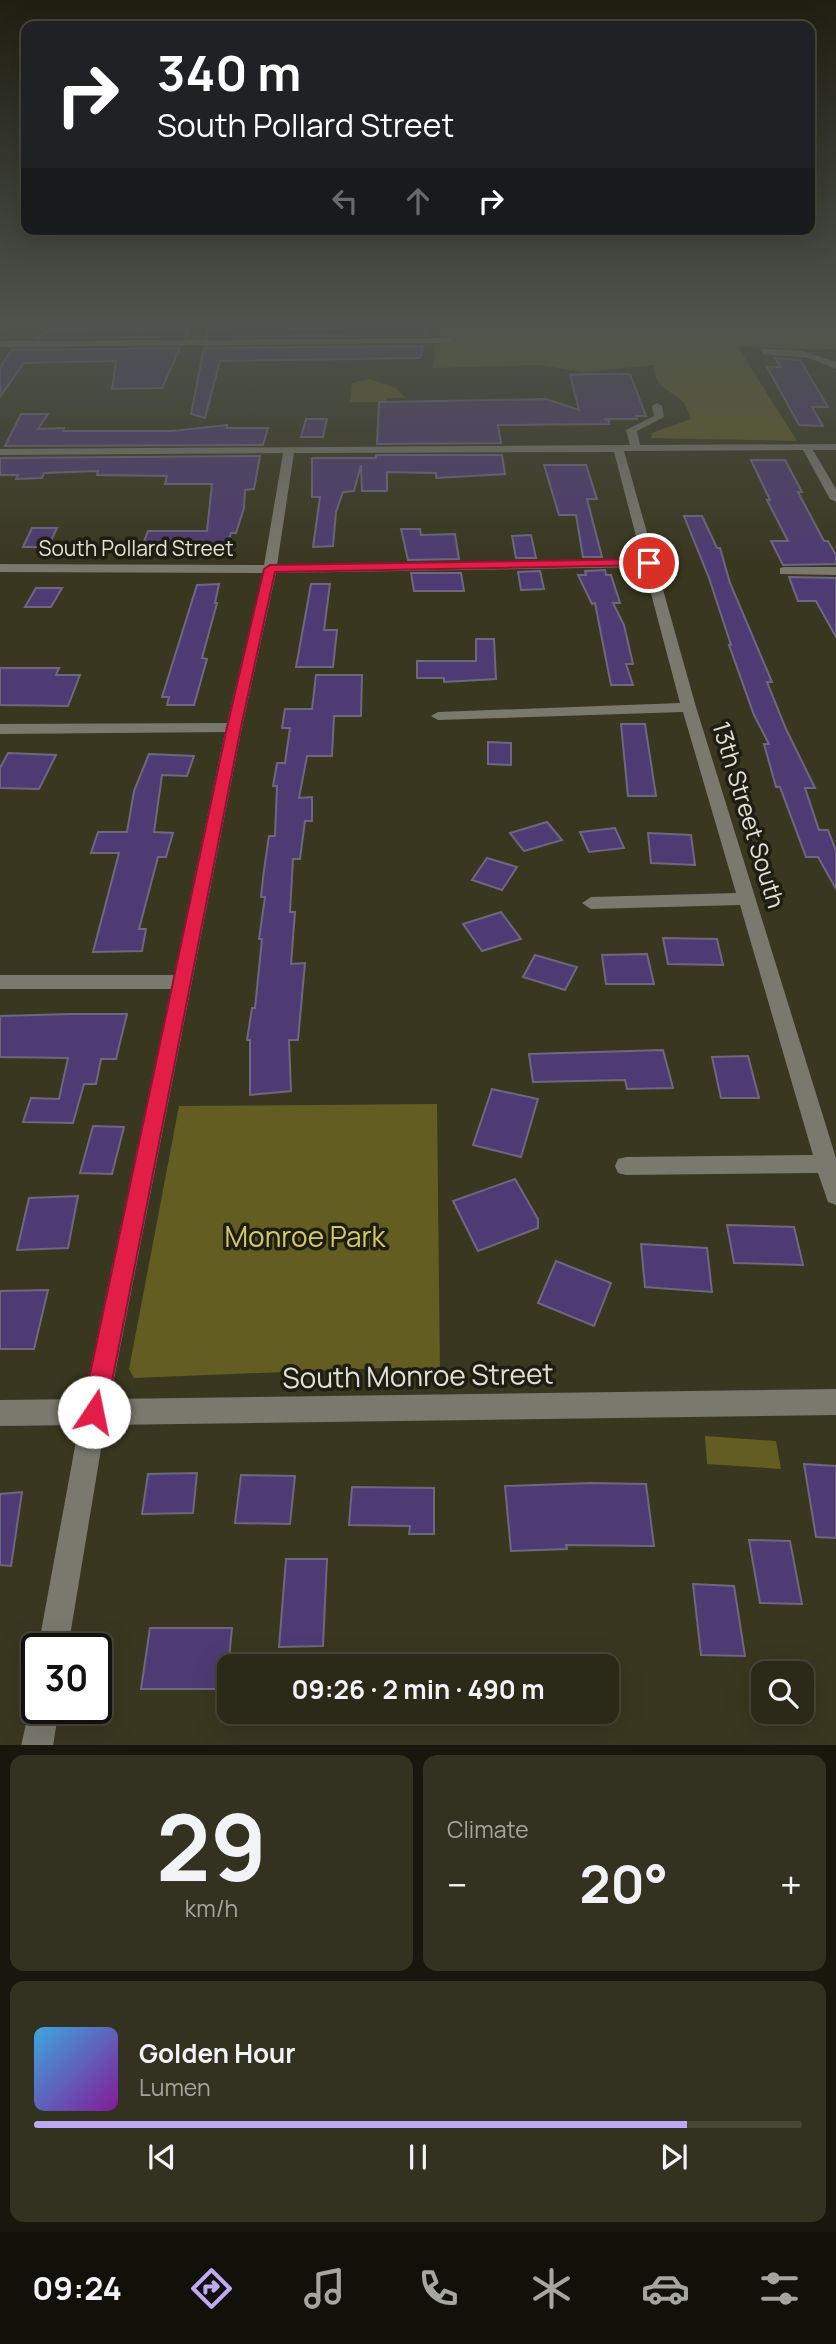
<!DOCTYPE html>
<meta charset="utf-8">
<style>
body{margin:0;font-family:Manrope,sans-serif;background:#333120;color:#f1f3f6;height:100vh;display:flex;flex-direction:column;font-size:26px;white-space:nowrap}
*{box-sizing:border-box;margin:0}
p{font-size:23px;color:#a6a6a1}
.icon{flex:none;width:38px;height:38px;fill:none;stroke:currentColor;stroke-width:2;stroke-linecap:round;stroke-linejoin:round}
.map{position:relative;height:1745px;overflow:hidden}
.drawer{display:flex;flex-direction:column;gap:10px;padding:10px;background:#18170d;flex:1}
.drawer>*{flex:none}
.guide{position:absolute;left:21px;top:21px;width:794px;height:214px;border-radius:14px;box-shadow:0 7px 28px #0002,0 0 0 2px #474536;background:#202124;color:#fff;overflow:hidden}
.fabs{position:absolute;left:751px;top:1661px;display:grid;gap:14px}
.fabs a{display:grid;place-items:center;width:63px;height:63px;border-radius:14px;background:#2b2917;box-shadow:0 7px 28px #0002,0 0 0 2px #474536;font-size:35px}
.speed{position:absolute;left:21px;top:1633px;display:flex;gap:14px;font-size:35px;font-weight:700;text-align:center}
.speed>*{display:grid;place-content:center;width:91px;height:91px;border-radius:50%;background:#2b2917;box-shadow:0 7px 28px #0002,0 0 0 2px #474536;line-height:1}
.speed .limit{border:4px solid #111;border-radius:10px;background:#fff;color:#111}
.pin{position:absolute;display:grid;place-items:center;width:60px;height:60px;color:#fff;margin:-30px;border:4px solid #fff;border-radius:50%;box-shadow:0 2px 7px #0007}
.me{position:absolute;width:77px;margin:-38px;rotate:11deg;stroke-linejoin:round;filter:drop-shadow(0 0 5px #0008)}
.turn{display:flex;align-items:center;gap:24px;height:147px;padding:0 21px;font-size:32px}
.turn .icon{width:91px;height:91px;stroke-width:2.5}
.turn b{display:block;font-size:49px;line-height:60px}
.lanes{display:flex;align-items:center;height:66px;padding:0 21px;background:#0003;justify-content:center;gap:35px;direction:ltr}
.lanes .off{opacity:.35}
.big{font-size:52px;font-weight:700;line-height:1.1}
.drawer .card{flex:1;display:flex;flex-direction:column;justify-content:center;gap:10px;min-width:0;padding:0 24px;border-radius:14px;background:#333120}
.drawer .dial{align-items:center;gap:0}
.dial b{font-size:91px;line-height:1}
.song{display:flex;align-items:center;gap:21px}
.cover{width:84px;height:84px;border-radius:10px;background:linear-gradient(135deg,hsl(200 70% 55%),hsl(290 70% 35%))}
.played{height:7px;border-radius:4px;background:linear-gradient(90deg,#bfa9f4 85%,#474536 85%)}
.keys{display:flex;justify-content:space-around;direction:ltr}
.heat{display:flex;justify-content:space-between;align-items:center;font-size:38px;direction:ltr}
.drawer .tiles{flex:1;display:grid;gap:10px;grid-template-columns:1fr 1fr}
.card:last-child{grid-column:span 2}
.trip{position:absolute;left:217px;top:1654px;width:402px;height:70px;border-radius:14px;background:#2b2917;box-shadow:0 7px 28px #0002,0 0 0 2px #474536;font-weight:700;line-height:70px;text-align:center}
.tab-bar{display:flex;height:112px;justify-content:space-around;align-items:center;background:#111009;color:#a6a6a1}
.tab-bar .icon{width:49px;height:49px}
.tab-bar .current{color:#bfa9f4}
.tab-bar b{font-size:32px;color:#f1f3f6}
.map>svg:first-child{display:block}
.green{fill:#635d22}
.building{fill:#4e3b73;stroke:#6e6780;stroke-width:2}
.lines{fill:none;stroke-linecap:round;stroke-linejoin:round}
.minor{fill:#7a796e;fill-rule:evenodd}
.route{fill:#e11d48;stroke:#92132f;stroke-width:2}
.labels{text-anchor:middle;stroke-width:7;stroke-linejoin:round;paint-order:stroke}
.far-street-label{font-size:21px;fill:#e2e1d3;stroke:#1f1e13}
.street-label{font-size:24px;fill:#e2e1d3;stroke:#1f1e13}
.near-park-label{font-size:28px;fill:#d3c965;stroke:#1f1e13}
.near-street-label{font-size:28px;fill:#e2e1d3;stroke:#1f1e13}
</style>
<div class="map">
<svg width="836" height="1746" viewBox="0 0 836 1746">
<rect width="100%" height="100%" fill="#39371f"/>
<!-- green -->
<g class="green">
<path d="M439,321H836V349L738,347L797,441L651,438L652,433L691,419C689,414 687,407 684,403C669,387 656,392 654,365L584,372L540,365L433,368L436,344L449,341L440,338Z"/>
<path d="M370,379L396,388L406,398H386L387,402H350L352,383Z"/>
<path d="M437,1104L440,1373L419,1368H382L134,1378L129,1369L179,1106Z"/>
<path d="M705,1436L776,1441L781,1469L707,1464Z"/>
</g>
<!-- building -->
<g class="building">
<path d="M237,321H272L271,327H285V329L427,326L425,336L207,337L208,328H237Z"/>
<path d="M108,328L137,329L190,328L185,337L40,338L46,331Z"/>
<path d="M423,346L420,358L220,361L205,418L191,414L204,348Z"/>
<path d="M180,348L162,388L112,389L116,361L24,363L0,397V368L11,350Z"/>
<path d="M775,358L800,360L828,407H812L823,426L799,425L767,367H781Z"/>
<path d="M586,374H630L646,416H636L637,419H604L609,421V424L498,425L501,443L377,444L379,402L546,399L579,410L570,375Z"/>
<path d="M21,414H48L38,429L64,428L63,431H172L227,425V428H268L263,445L5,446Z"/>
<path d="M306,419H327L323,437H301Z"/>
<path d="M376,455H502L505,474L436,478V473L387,472V491H362L361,465L354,491L343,492L336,512L333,546L313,547L320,497H312V458H376Z"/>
<path d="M260,456L254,489L245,490L244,508L236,533H231L226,550L141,549L148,531H207L212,484H165L167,476L97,475L98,471L44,473L42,478L16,479L18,475H0V458Z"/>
<path d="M751,460H785L802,492H798L824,541H828L836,555V564L783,565L771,541H788L767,500H770Z"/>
<path d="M544,465H586L597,499H587L602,557H583L576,515H559Z"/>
<path d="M684,516H702L717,548H720L730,583L772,682H767L786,729L815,788H805L819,830H828L836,851V889L818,857H806L780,787H776L764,744H769L754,715L729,645H731L709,578Z"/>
<path d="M32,528H57L48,547H23Z"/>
<path d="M401,529H420L421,535L455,534L459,559L408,560Z"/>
<path d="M531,535L536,558H516L512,536Z"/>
<path d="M605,570L606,575H611L620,603H613L624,625L633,664H626L633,685H611L595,603L592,604L578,575H586L585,571Z"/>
<path d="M540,571L544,589L521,590L518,572Z"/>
<path d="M411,573H461L464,591H414Z"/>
<path d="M789,577L836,578V637L816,601H798Z"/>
<path d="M219,584L215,603H217L202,658L207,659L194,705H167L169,697H162L197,585Z"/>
<path d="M311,584H330L324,630H337L333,667H296Z"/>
<path d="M36,588H62L51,607H25Z"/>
<path d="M476,639H494L496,679L444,682V678H417V661H476Z"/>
<path d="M0,668H59L56,675H80L68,706L0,705Z"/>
<path d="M316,675H362L361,716H334L332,756H307L299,798L312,797V821H305L300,859H293L290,912H295L291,964L305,963L298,1040H289L291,1091L250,1095V1040H247L252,1008H255L262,939H259L265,897H261L264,870L269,836H275L277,786H273L277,763H285L290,728H282L285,709H312Z"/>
<path d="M621,724H645L656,796H628Z"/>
<path d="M488,742L511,743V765L488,764Z"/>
<path d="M8,753L56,755L39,789L0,788V768Z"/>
<path d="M149,754L194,756L187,776L162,775L154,832L173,833L166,857H158L139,929H146L142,951L93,952L119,853H91L98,832H127L134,791Z"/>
<path d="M547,822L562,840L524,851L510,833Z"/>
<path d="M615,828L624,848L589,852L580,832Z"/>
<path d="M648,833L691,835L695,865L651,863Z"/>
<path d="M487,858L517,867L502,890L472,880Z"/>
<path d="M501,912L521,939L482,951L463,924Z"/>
<path d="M663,938L717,939L723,965L668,964Z"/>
<path d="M647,954L654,984H606L602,955Z"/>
<path d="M535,955L577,967L565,990L523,977Z"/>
<path d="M71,1014H127L116,1059H101L96,1084H84L73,1123L23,1122L31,1098L59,1099L68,1058L0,1057V1016Z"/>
<path d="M663,1050L673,1088L627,1089L625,1080L533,1082L529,1054Z"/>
<path d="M748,1056L759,1098H721L712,1057Z"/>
<path d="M492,1089L538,1099L521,1157L473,1145Z"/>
<path d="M93,1126L124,1127L112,1174L80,1173Z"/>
<path d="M515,1179L538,1219V1228L478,1251L453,1201Z"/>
<path d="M78,1196L68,1248L17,1250L29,1198Z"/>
<path d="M727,1225L794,1227L803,1265L734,1263Z"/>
<path d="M641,1244L707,1248L712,1292L645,1287Z"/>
<path d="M556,1261L611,1283L594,1326L538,1303Z"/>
<path d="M48,1290L34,1349H0V1291Z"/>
<path d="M804,1464L836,1466V1538L816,1537Z"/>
<path d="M197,1473L193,1513L142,1514L148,1474Z"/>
<path d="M241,1475L295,1476L290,1524L235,1523Z"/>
<path d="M591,1483L646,1484L654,1546L566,1545L567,1549L511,1551L505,1486Z"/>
<path d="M352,1487L434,1488V1534H409L410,1526L349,1525Z"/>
<path d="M22,1492L11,1566L0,1565V1494Z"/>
<path d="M749,1540L790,1541L802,1604L760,1603Z"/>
<path d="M286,1559H327L323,1646L279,1647Z"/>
<path d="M693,1584L734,1586L745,1656L701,1655Z"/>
<path d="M150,1628H232L226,1689H141Z"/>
</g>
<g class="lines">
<!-- minor -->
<g class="minor">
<path d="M2,321H10L0,333Z"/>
<path d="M450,338L451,340L447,343L0,347V341Z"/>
<path d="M765,349L802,351L836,362V369L809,358L762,354V350Z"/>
<path d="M657,403L662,406L664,417L637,431L640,445L836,444V450H813L836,489V502L830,499L803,450L624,451L696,707L836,1158V1205L828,1202L818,1173L626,1175L618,1173L615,1166L618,1159L626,1157L813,1155L740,905L591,909L582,903L591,897L736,893L683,712L438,720L431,716L438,712L680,703L644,567L276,573L242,727L110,1399L836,1389V1415L105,1425L68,1648H38L79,1425L0,1426V1400L84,1399L171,989H0V975H174L225,732L0,734V724L227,723L263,573L0,572V564L264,565L283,453L0,455V449L630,445L626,430L654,416L652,406ZM614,452L642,559L277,565L294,453Z"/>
<path d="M784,567H836V575L780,574V568Z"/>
<path d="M37,1695V1708H59L53,1746H21L32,1697Z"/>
</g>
</g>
<!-- sky -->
<linearGradient id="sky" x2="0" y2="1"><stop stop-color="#1f1e11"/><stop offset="0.57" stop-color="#4e534d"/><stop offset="1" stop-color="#4e534d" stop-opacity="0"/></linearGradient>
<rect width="836" height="566" fill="url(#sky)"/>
<!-- route -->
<path class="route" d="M649,559L655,563L653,565L275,572L241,727L106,1412L102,1421L94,1424L86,1421L82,1412L227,727L264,569L270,565Z"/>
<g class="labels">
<!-- far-street labels -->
<g class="far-street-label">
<text x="136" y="556">South Pollard Street</text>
</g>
<!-- street labels -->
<g class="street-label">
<text transform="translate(748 815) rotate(73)" y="8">13th Street South</text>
</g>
<!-- near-park labels -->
<g class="near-park-label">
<text x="305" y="1247">Monroe Park</text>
</g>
<!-- near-street labels -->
<g class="near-street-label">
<text transform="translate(418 1376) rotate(-1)" y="10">South Monroe Street</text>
</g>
</g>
</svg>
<div class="fabs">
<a><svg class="icon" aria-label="search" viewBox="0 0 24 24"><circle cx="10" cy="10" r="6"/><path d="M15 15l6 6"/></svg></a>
</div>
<div class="speed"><div class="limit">30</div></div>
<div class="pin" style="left:649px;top:563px;background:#d93025"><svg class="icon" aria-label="arrive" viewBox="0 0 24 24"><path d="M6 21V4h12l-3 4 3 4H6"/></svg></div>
<svg class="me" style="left:94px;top:1412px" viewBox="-20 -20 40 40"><circle r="19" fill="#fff"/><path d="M0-13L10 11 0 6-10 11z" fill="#e11d48"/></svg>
<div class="trip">09:26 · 2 min · 490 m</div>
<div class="guide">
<div class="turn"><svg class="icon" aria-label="right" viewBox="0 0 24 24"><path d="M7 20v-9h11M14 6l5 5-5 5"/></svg><div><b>340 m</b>South Pollard Street</div></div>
<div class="lanes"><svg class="icon off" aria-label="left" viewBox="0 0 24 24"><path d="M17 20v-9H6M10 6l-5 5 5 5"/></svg><svg class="icon off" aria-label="ahead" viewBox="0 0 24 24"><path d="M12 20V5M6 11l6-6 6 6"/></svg><svg class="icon" aria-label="right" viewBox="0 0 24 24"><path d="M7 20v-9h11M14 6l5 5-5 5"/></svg></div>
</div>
</div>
<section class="drawer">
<div class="tiles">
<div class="card dial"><b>29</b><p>km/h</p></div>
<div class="card"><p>Climate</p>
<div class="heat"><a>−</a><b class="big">20°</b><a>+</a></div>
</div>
<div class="card">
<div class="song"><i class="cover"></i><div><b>Golden Hour</b><p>Lumen</p></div></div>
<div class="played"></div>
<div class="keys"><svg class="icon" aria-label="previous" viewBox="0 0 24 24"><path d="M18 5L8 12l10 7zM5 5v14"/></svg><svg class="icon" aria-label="pause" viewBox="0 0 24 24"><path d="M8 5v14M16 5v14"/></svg><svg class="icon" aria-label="next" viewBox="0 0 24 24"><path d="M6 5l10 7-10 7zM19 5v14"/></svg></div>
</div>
</div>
</section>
<nav class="tab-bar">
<b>09:24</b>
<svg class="icon current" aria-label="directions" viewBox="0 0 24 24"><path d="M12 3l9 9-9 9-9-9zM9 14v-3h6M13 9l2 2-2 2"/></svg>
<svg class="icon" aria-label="music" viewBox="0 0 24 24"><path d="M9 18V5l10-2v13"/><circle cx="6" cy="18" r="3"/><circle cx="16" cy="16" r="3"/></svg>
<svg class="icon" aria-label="phone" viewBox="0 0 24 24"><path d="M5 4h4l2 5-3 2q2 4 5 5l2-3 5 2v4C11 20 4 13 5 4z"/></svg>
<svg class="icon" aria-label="climate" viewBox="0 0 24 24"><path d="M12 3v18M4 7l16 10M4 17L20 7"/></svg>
<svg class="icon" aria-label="car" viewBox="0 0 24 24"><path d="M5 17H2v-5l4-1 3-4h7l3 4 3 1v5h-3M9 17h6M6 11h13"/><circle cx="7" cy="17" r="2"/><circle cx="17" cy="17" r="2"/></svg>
<svg class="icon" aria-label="filters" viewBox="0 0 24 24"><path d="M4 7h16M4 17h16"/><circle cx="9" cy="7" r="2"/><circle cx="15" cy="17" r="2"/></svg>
</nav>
